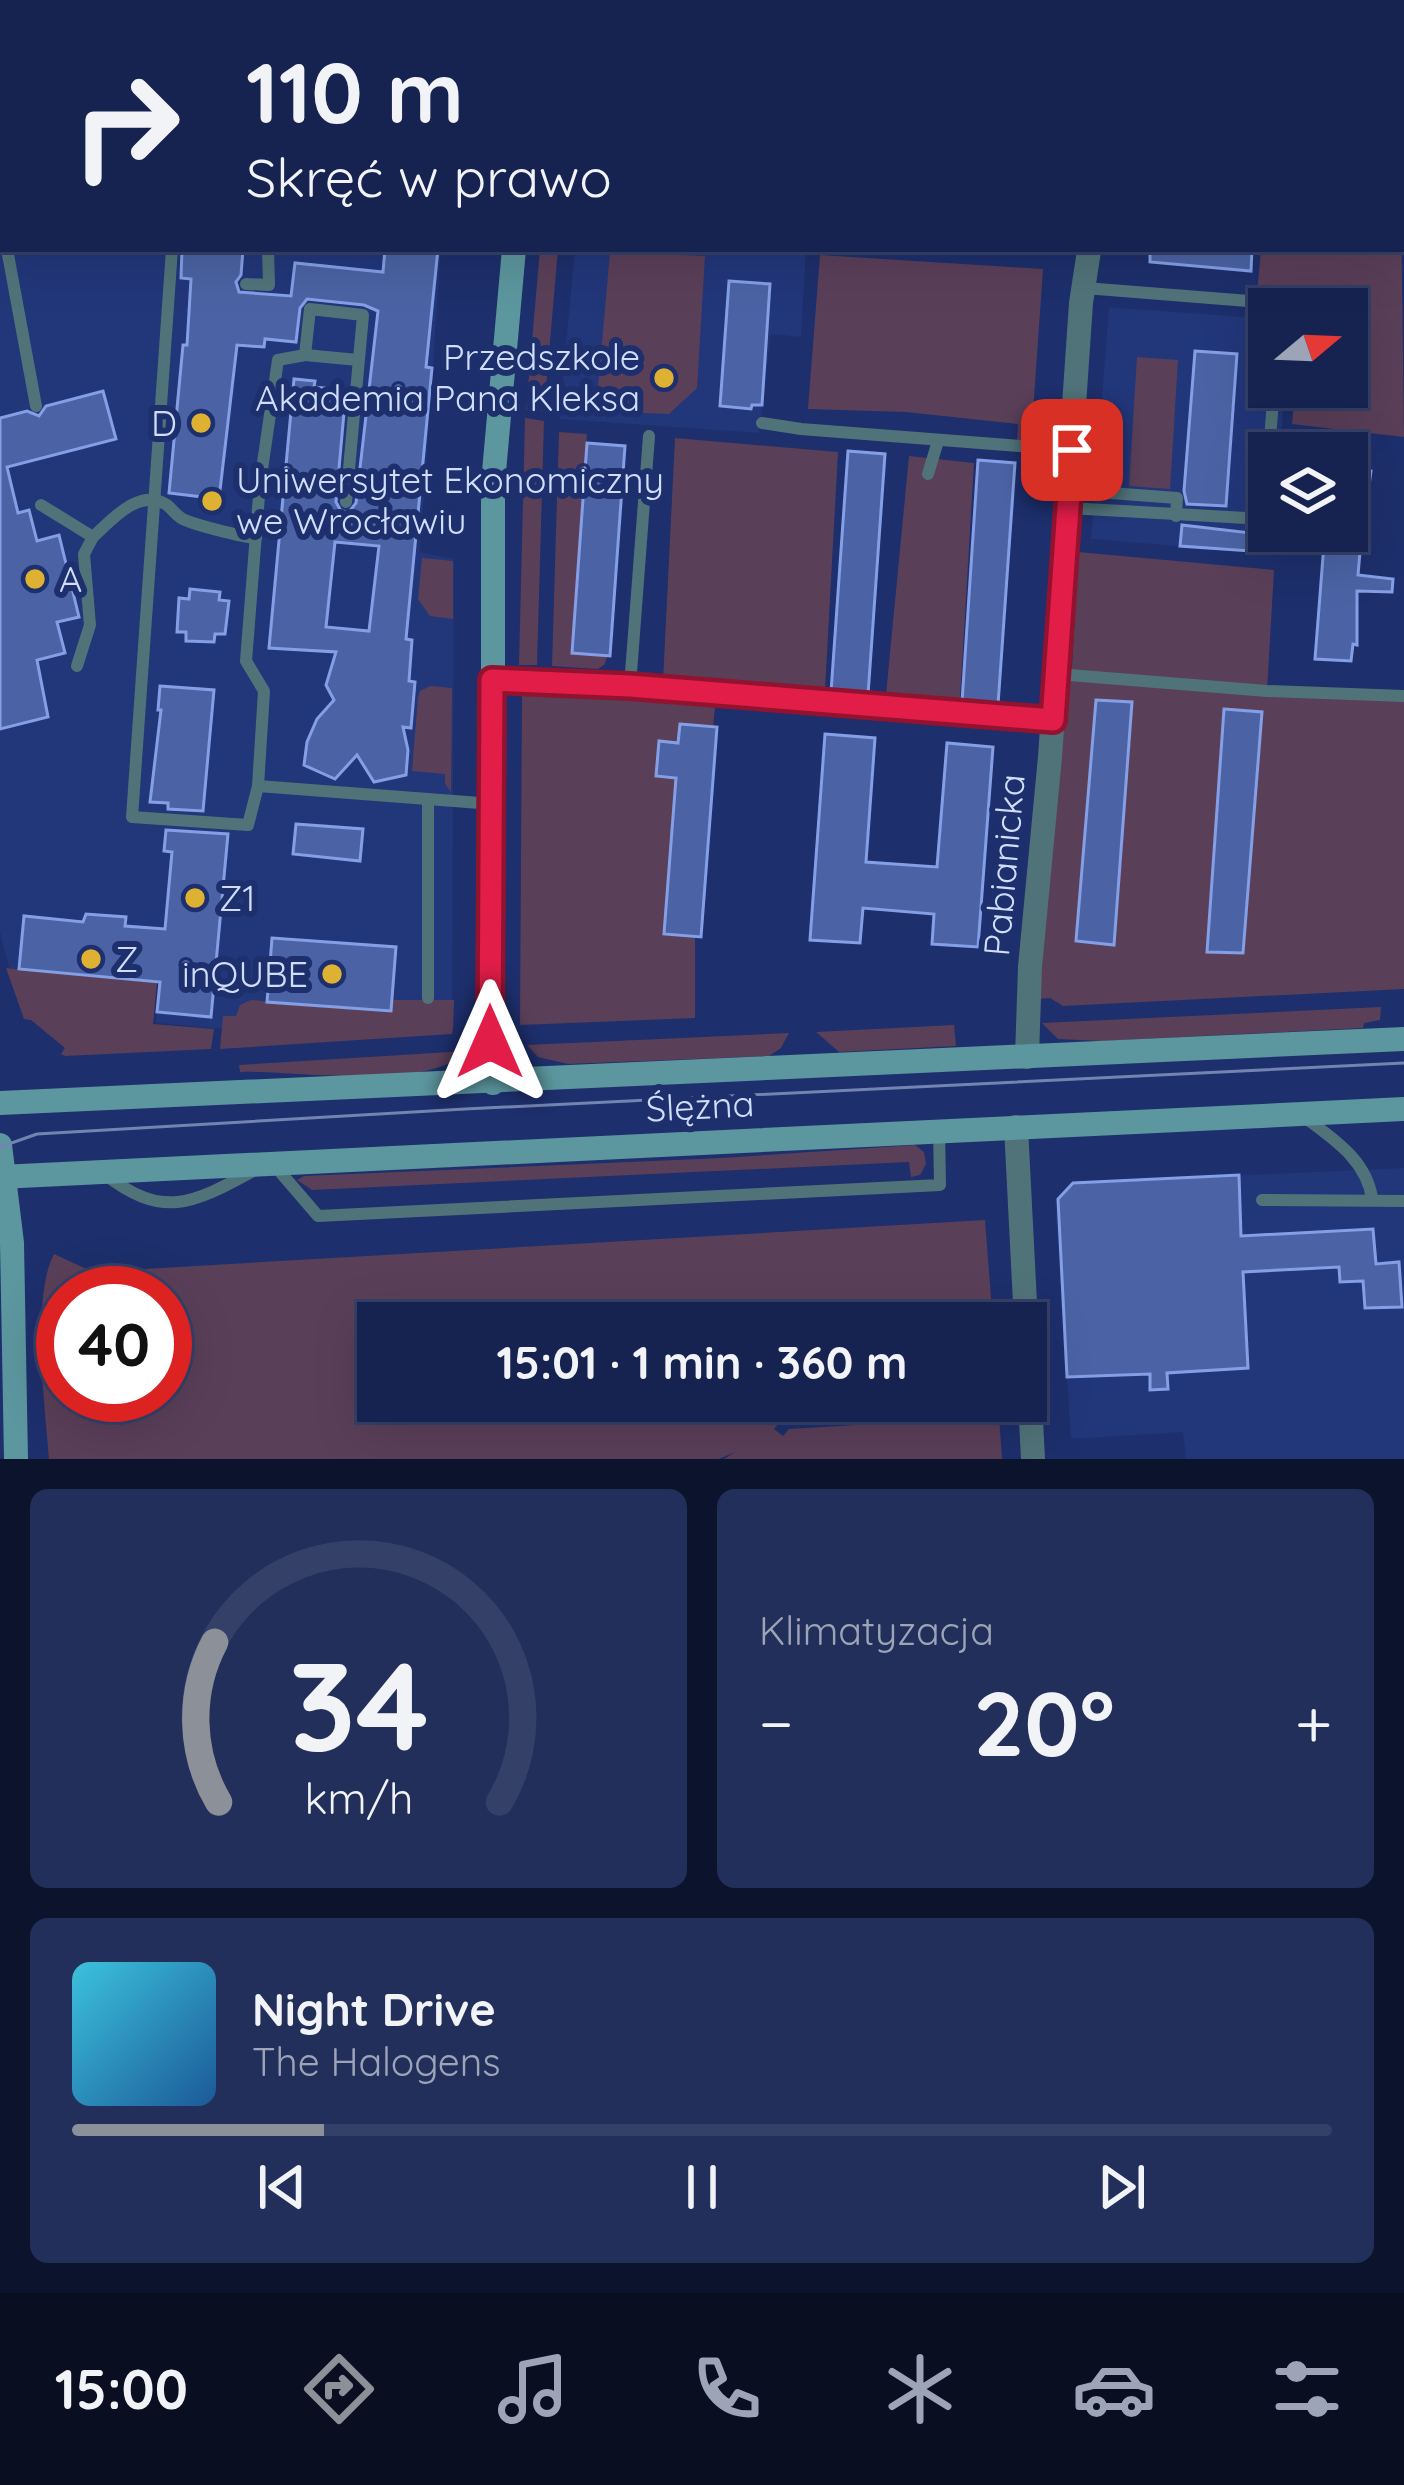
<!DOCTYPE html>
<html lang="pl">
<meta charset="utf-8">
<style>
body{margin:0;font-family:Quicksand,sans-serif;background:#232f5b;color:#f1f3f6;height:100vh;display:flex;flex-direction:column;font-size:45px;white-space:nowrap}
*{box-sizing:border-box;margin:0}
p{font-size:39px;color:#9ea4b7}
.icon{flex:none;width:66px;height:66px;fill:none;stroke:currentColor;stroke-width:2;stroke-linecap:round;stroke-linejoin:round}
.map{position:relative;height:1459px;overflow:hidden}
.details{display:flex;flex-direction:column;gap:30px;padding:30px;background:#0c132d;flex:1}
.details>*{flex:none}
.hud{position:absolute;left:0px;top:0px;width:1404px;height:252px;box-shadow:0 12px 48px #0002,0 0 0 3px #354068;background:#162351;color:#f1f3f6;overflow:hidden}
.needle{width:78px;rotate:71deg}
.tools{position:absolute;left:1248px;top:288px;display:grid;gap:24px}
.tools a{display:grid;place-items:center;width:120px;height:120px;border-radius:0px;background:#162351;box-shadow:0 12px 48px #0002,0 0 0 3px #354068;font-size:60px}
.speed{position:absolute;left:36px;top:1266px;display:flex;gap:24px;font-size:60px;font-weight:700;text-align:center}
.speed>*{display:grid;place-content:center;width:156px;height:156px;border-radius:50%;background:#162351;box-shadow:0 12px 48px #0002,0 0 0 3px #354068;line-height:1}
.speed .limit{border:18px solid #d22;background:#fff;color:#111}
.pin{position:absolute;display:grid;place-items:center;width:102px;height:102px;color:#fff;margin:-51px;border-radius:24px;box-shadow:0 6px 18px #0006}
.me{position:absolute;width:132px;margin:-66px;rotate:0deg;stroke-linejoin:round;filter:drop-shadow(0 0 9px #0008)}
.turn{display:flex;align-items:center;gap:42px;height:252px;padding:0 48px;font-size:54px}
.turn .icon{width:156px;height:156px;stroke-width:2.5}
.turn b{display:block;font-size:84px;line-height:102px}
.big{font-size:90px;font-weight:700;line-height:1.1}
.details .card{flex:1;display:flex;flex-direction:column;justify-content:center;gap:18px;min-width:0;padding:0 42px;border-radius:18px;background:#232f5b}
.details .dial{align-items:center;gap:0}
.dial svg{height:312px;overflow:visible;fill:none;stroke:#354068;stroke-width:7;stroke-linecap:round;text-anchor:middle}
.dial text{fill:#f1f3f6;stroke:none}
.song{display:flex;align-items:center;gap:36px}
.cover{width:144px;height:144px;border-radius:18px;background:linear-gradient(135deg,hsl(190 70% 55%),hsl(210 70% 35%))}
.played{height:12px;border-radius:6px;background:linear-gradient(90deg,#8c9099 20%,#354068 20%)}
.keys{display:flex;justify-content:space-around;direction:ltr}
.heat{display:flex;justify-content:space-between;align-items:center;font-size:66px;direction:ltr}
.details .tiles{flex:1;display:grid;gap:30px;grid-template-columns:1fr 1fr}
.card:last-child{grid-column:span 2}
.trip{position:absolute;left:357px;top:1302px;width:690px;height:120px;border-radius:0px;background:#162351;box-shadow:0 12px 48px #0002,0 0 0 3px #354068;font-weight:700;line-height:120px;text-align:center}
.dock{display:flex;height:192px;justify-content:space-around;align-items:center;background:#090e20;color:#9ea4b7}
.dock .icon{width:84px;height:84px}
.dock .selected{color:#8c9099}
.dock b{font-size:54px;color:#f1f3f6}
.map>svg:first-child{display:block}
.built{fill:#22367a}
.green{fill:#5a3f59;fill-rule:evenodd}
.building{fill:#4b63a4;stroke:#849fe6;stroke-width:3;fill-rule:evenodd}
.lines{fill:none;stroke-linecap:round;stroke-linejoin:round}
.lane{stroke:#507379;stroke-width:12}
.street{stroke:#507379;stroke-width:24}
.secondary{stroke:#5c969e;stroke-width:24}
.tram{stroke:#7484b1;stroke-width:3}
.route-casing{stroke:#92132f;stroke-width:30}
.route{stroke:#e11d48;stroke-width:21}
.poi-dot{fill:#deb133;stroke:#1d2f6c;stroke-width:4.5}
.labels{text-anchor:middle;stroke-width:12;stroke-linejoin:round;paint-order:stroke}
.poi-label{font-size:36px;fill:#d0ddfa;stroke:#1d2f6c;text-anchor:start}
.street-label{font-size:36px;fill:#d0ddfa;stroke:#1d2f6c}
</style>
<div class="map">
<svg width="1404" height="1459" viewBox="0 0 1404 1459">
<rect width="100%" height="100%" fill="#1d2f6c"/>
<!-- built -->
<g class="built">
<path d="M0,42L3,249H441L420,552L454,559L452,1024L247,1031L156,1023L159,982L9,968L0,932Z"/>
<path d="M575,249H806L801,337L771,334L759,433L559,419Z"/>
<path d="M1109,307L1269,319V387H1285L1280,453H1269L1272,554L1091,539Z"/>
<path d="M1404,1168V1459H1186L1183,1432L1071,1439L1055,1202L1073,1183Z"/>
</g>
<!-- green -->
<g class="green">
<path d="M1401,201L1404,437L1292,424L1296,387H1347V309H1303L1304,295H1257L1261,249H1401Z"/>
<path d="M540,249H558L544,411L526,410Z"/>
<path d="M610,252L705,256L697,388L669,414L596,411Z"/>
<path d="M820,255L1043,269L1031,441L1017,440L1018,424L906,412L808,409Z"/>
<path d="M1137,357L1178,360L1170,489L1129,486Z"/>
<path d="M525,418L544,421L537,665H519Z"/>
<path d="M559,432L587,434L572,653L607,656L605,664L598,669L552,666Z"/>
<path d="M675,438L838,452L825,690L663,681Z"/>
<path d="M909,456L974,463L960,699L886,695Z"/>
<path d="M1078,552L1274,570L1267,691L1404,697V989L1063,1006L1050,998L1039,999L1065,690L1072,667Z"/>
<path d="M422,558L453,561V619L430,616L418,599Z"/>
<path d="M430,686L452,688L451,792L445,784V774L412,771L418,697L420,691Z"/>
<path d="M551,691L641,696L715,706L695,929V1018L520,1025L522,695Z"/>
<path d="M6,968L157,982L153,1024L214,1029L211,1049L65,1056L61,1054L65,1048L31,1020L24,1019Z"/>
<path d="M251,1000L391,1011L392,1000H454L453,1029L452,1034L220,1049L223,1016H236L240,1005Z"/>
<path d="M1381,1007L1380,1020L1364,1023L1363,1028L1102,1041L1058,1039L1042,1023Z"/>
<path d="M954,1025L956,1046L839,1052L816,1032Z"/>
<path d="M789,1033L781,1048L769,1056L568,1064L538,1057L527,1045Z"/>
<path d="M467,1051C430,1092 295,1070 240,1072L239,1065Z"/>
<path d="M915,1145L924,1152L926,1164L920,1175L911,1177L909,1162L312,1190L297,1180L304,1176L722,1158Z"/>
<path d="M985,1220L993,1323H378V1401H796L774,1429L783,1436L789,1429L907,1422L906,1408L808,1414L818,1401H998L1002,1459H724L735,1452L719,1459H49C45,1408 31,1298 54,1254L93,1272ZM63,1293H165V1395H63Z"/>
</g>
<!-- building -->
<g class="building">
<path d="M182,249H243L241,275L236,282L239,292L291,296L295,263L383,272L385,249H438L426,367L432,368L406,639L412,640L409,681L415,682L411,728L403,727L408,750L406,775L374,782L357,755L335,779L304,765L307,742L317,719L334,700L326,685L336,652L269,648L294,379L315,381L314,387L346,390L336,502L341,511L349,512L356,503L378,311L364,305L307,299L300,308L296,342L265,339L264,347L237,345L219,499L169,493L183,345H187L191,279L181,278ZM335,542L379,546L369,631L326,627Z"/>
<path d="M1150,249H1252L1251,271L1150,262Z"/>
<path d="M729,281L770,284L762,405H752L751,409L720,406Z"/>
<path d="M1195,351L1237,354L1226,506L1187,504L1184,491Z"/>
<path d="M103,391L116,439L7,467L18,513L29,510L37,541L59,535L79,617L57,622L65,653L37,660L48,717L0,729V418L27,411L39,416L46,406Z"/>
<path d="M587,443L625,446L610,656L572,653Z"/>
<path d="M1347,450L1368,452L1366,470L1371,471L1369,486H1365V540H1361L1358,575L1393,579L1392,592L1357,591V645L1353,644L1351,661L1315,659L1325,531H1347Z"/>
<path d="M848,451L885,454L868,695L831,692Z"/>
<path d="M978,460L1015,463L998,705L962,702Z"/>
<path d="M1182,525L1251,533L1250,551L1180,546Z"/>
<path d="M190,589L220,592L219,600L229,601L225,634H215L214,642L186,641V632H177L179,598L189,599Z"/>
<path d="M160,686L214,690L203,811L168,809V803L150,802L161,710H158Z"/>
<path d="M1096,700L1132,702L1114,945L1076,941Z"/>
<path d="M1224,709L1262,712L1243,953L1207,952Z"/>
<path d="M680,724L717,727L701,937L664,934L676,778L656,776L659,741L678,743Z"/>
<path d="M825,734L875,738L866,862L937,867L947,743L993,747L978,947L932,944L934,914L863,908L860,943L810,940Z"/>
<path d="M296,824L363,829L360,861L293,854Z"/>
<path d="M166,830L228,834L211,1017L157,1012L160,982L19,969L24,916L83,922L86,914L126,917L125,926L165,929L172,852L164,851Z"/>
<path d="M272,938L396,947L391,1011L267,1002Z"/>
<path d="M1239,1175L1241,1236L1373,1229L1376,1264L1399,1262L1402,1307L1365,1308L1363,1281L1340,1282L1339,1267L1243,1272L1248,1368L1167,1373L1168,1389L1150,1390V1374L1067,1377L1058,1199L1073,1183Z"/>
</g>
<g class="lines">
<!-- lane -->
<g class="lane">
<path d="M1384,1L1399,3"/>
<path d="M7,249L36,406"/>
<path d="M172,249L132,817L248,825L258,786L493,804"/>
<path d="M246,284L269,285L268,249"/>
<path d="M1085,288L1286,304"/>
<path d="M305,355L358,360"/>
<path d="M762,423L801,429L1071,450"/>
<path d="M1269,453L1274,387"/>
<path d="M928,474L938,441"/>
<path d="M1070,490L1177,498L1176,516"/>
<path d="M41,505L93,537C112,520 139,487 167,505C172,509 176,515 181,518C190,524 243,537 256,538"/>
<path d="M1069,508L1264,519L1269,457"/>
<path d="M77,666L90,625L84,554L93,537"/>
<path d="M1057,674L1267,691L1404,696"/>
<path d="M494,680L630,686L1053,720"/>
<path d="M630,686L649,436"/>
<path d="M258,786L264,691L246,661L260,483L278,360L305,355L310,309L363,315L346,502"/>
<path d="M428,998V801"/>
<path d="M1303,1116C1333,1139 1366,1159 1372,1198"/>
<path d="M281,1163V1173L318,1216L940,1185L939,1130"/>
<path d="M103,1173C163,1220 192,1204 253,1171"/>
<path d="M1262,1200L1404,1201"/>
</g>
<!-- street -->
<g class="street">
<path d="M190,0L204,3"/>
<path d="M1097,3V0"/>
<path d="M1401,124H1404"/>
<path d="M1027,1057L1030,967L1050,757L1081,303L1089,251"/>
<path d="M1016,1127L1033,1459"/>
</g>
<!-- secondary -->
<g class="secondary">
<path d="M541,3V0"/>
<path d="M493,1083V483L514,249"/>
<path d="M0,1103L1404,1039"/>
<path d="M0,1145L12,1243L16,1459"/>
<path d="M0,1177L1404,1109"/>
</g>
<!-- tram -->
<path class="tram" d="M0,1147L37,1134L465,1109L1404,1063"/>
</g>
<g class="lines">
<defs>
<path id="route" d="M490,1042L492,680L630,686L1053,720L1072,450"/>
</defs>
<!-- route casing -->
<use href="#route" class="route-casing"/>
<!-- route -->
<use href="#route" class="route"/>
</g>
<!-- markers -->
<g class="poi-dot">
<circle cx="664" cy="378" r="12"/>
<circle cx="201" cy="423" r="12"/>
<circle cx="212" cy="501" r="12"/>
<circle cx="35" cy="579" r="12"/>
<circle cx="195" cy="898" r="12"/>
<circle cx="91" cy="959" r="12"/>
<circle cx="332" cy="974" r="12"/>
</g>
<g class="labels">
<!-- poi labels -->
<g class="poi-label">
<text x="640" y="370" text-anchor="end">Przedszkole<tspan x="640" dy="41">Akademia Pana Kleksa</tspan></text>
<text x="177" y="436" text-anchor="end">D</text>
<text x="236" y="493">Uniwersytet Ekonomiczny<tspan x="236" dy="41">we Wrocławiu</tspan></text>
<text x="59" y="592">A</text>
<text x="219" y="911">Z1</text>
<text x="115" y="972">Z</text>
<text x="308" y="987" text-anchor="end">inQUBE</text>
</g>
<!-- street labels -->
<g class="street-label">
<text transform="translate(1004 865) rotate(-85)" y="13">Pabianicka</text>
<text transform="translate(700 1106) rotate(-3)" y="13">Ślężna</text>
</g>
</g>
</svg>
<div class="tools">
<a><svg class="needle" viewBox="-14 -14 28 28"><path d="M0-13l5 13h-10z" fill="#e53935"/><path d="M0 13l5-13h-10z" fill="#9ea4b7"/></svg></a>
<a><svg class="icon" aria-label="layers" viewBox="0 0 24 24"><path d="M12 4l9 5-9 5-9-5zM3 14l9 5 9-5"/></svg></a>
</div>
<div class="speed"><div class="limit">40</div></div>
<div class="pin" style="left:1072px;top:450px;background:#d93025"><svg class="icon" aria-label="arrive" viewBox="0 0 24 24"><path d="M6 21V4h12l-3 4 3 4H6"/></svg></div>
<svg class="me" style="left:490px;top:1042px" viewBox="-20 -20 40 40"><path d="M0-17L14 15 0 8-14 15z" fill="#e11d48" stroke="#fff" stroke-width="4"/></svg>
<div class="trip">15:01 · 1 min · 360 m</div>
<div class="hud">
<div class="turn"><svg class="icon" aria-label="right" viewBox="0 0 24 24"><path d="M7 20v-9h11M14 6l5 5-5 5"/></svg><div><b>110 m</b>Skręć w prawo</div></div>
</div>
</div>
<section class="details">
<div class="tiles">
<div class="card dial"><svg viewBox="0 0 100 80">
<path d="M14 69A42 42 0 1 1 86 69"/>
<path d="M14 69A42 42 0 0 1 13 28" stroke="#8c9099"/>
<text x="50" y="56" font-size="32" font-weight="700">34</text>
<text x="50" y="72" font-size="11">km/h</text>
</svg></div>
<div class="card"><p>Klimatyzacja</p>
<div class="heat"><a>−</a><b class="big">20°</b><a>+</a></div>
</div>
<div class="card">
<div class="song"><i class="cover"></i><div><b>Night Drive</b><p>The Halogens</p></div></div>
<div class="played"></div>
<div class="keys"><svg class="icon" aria-label="previous" viewBox="0 0 24 24"><path d="M18 5L8 12l10 7zM5 5v14"/></svg><svg class="icon" aria-label="pause" viewBox="0 0 24 24"><path d="M8 5v14M16 5v14"/></svg><svg class="icon" aria-label="next" viewBox="0 0 24 24"><path d="M6 5l10 7-10 7zM19 5v14"/></svg></div>
</div>
</div>
</section>
<nav class="dock">
<b>15:00</b>
<svg class="icon selected" aria-label="directions" viewBox="0 0 24 24"><path d="M12 3l9 9-9 9-9-9zM9 14v-3h6M13 9l2 2-2 2"/></svg>
<svg class="icon" aria-label="music" viewBox="0 0 24 24"><path d="M9 18V5l10-2v13"/><circle cx="6" cy="18" r="3"/><circle cx="16" cy="16" r="3"/></svg>
<svg class="icon" aria-label="phone" viewBox="0 0 24 24"><path d="M5 4h4l2 5-3 2q2 4 5 5l2-3 5 2v4C11 20 4 13 5 4z"/></svg>
<svg class="icon" aria-label="climate" viewBox="0 0 24 24"><path d="M12 3v18M4 7l16 10M4 17L20 7"/></svg>
<svg class="icon" aria-label="car" viewBox="0 0 24 24"><path d="M5 17H2v-5l4-1 3-4h7l3 4 3 1v5h-3M9 17h6M6 11h13"/><circle cx="7" cy="17" r="2"/><circle cx="17" cy="17" r="2"/></svg>
<svg class="icon" aria-label="filters" viewBox="0 0 24 24"><path d="M4 7h16M4 17h16"/><circle cx="9" cy="7" r="2"/><circle cx="15" cy="17" r="2"/></svg>
</nav>
